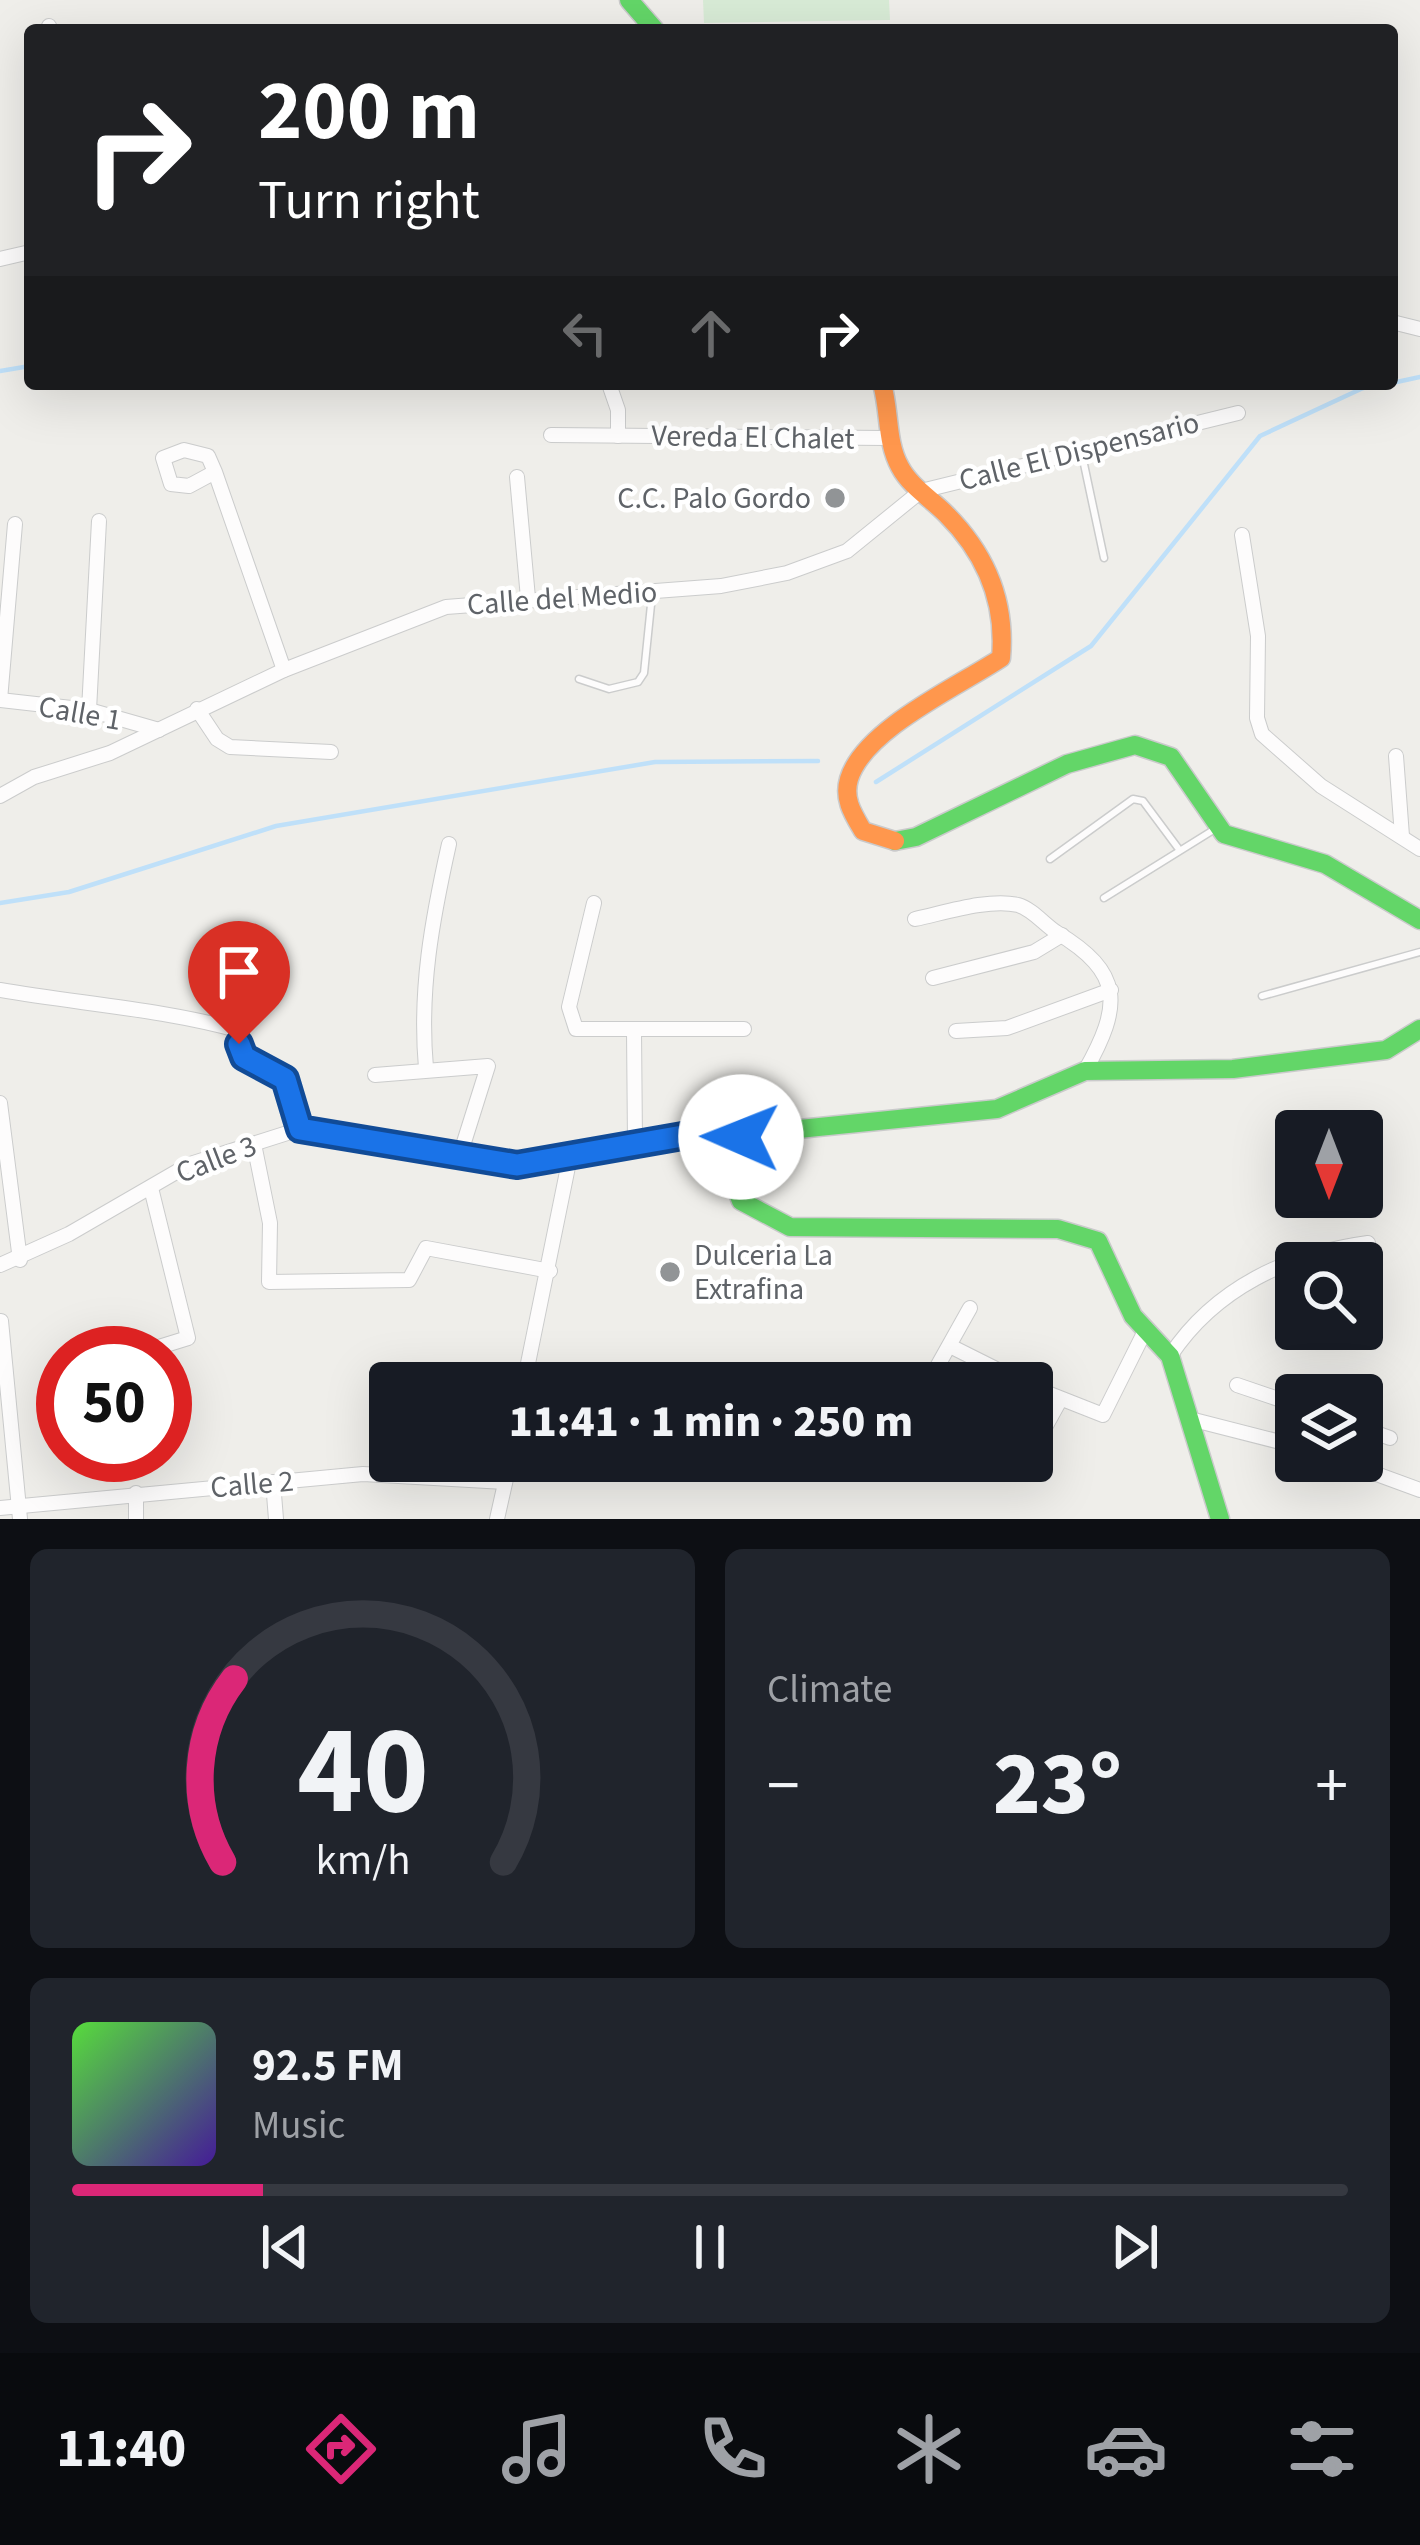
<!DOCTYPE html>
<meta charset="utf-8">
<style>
body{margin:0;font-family:"Source Sans 3",sans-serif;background:#20242c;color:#f1f3f6;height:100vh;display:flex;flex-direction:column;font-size:45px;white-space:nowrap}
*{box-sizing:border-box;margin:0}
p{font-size:39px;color:#9ea1a6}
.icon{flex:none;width:66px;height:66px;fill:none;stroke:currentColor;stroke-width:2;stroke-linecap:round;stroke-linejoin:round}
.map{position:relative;height:1519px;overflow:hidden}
.sheet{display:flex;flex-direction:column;gap:30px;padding:30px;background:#0d0f14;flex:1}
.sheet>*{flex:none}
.hud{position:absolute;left:24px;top:24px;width:1374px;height:366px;border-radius:12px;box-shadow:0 12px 48px #0002;background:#202124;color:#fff;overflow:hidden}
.needle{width:78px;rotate:180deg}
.tools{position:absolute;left:1275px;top:1110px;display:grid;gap:24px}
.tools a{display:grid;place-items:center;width:108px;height:108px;border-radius:12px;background:#171b24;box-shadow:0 12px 48px #0002;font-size:60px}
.speed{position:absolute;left:36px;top:1326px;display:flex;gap:24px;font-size:60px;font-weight:700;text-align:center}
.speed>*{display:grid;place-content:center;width:156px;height:156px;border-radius:50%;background:#171b24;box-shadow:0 12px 48px #0002;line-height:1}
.speed .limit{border:18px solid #d22;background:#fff;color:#111}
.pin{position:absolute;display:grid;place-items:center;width:102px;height:102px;color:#fff;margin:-123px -51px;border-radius:50% 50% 50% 0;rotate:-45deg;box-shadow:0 0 12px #0007}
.pin .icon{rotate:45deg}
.me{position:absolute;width:132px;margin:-66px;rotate:271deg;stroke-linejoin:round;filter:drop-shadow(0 0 9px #0008)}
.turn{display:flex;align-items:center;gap:42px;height:252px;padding:0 36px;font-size:54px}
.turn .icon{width:156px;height:156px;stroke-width:2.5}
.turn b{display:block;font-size:84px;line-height:102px}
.lanes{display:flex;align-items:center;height:114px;padding:0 36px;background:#0003;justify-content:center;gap:60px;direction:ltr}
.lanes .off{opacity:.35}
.big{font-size:90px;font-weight:800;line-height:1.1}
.sheet .widget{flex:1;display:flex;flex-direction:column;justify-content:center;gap:18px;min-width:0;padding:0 42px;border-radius:18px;background:#20242c}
.sheet .dial{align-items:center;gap:0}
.dial svg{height:312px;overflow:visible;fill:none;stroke:#363941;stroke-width:7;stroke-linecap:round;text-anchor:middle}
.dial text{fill:#f1f3f6;stroke:none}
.song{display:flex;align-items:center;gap:36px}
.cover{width:144px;height:144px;border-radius:18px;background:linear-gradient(135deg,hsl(110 70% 55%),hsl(260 70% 35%))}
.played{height:12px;border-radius:6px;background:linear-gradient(90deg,#db2777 15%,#363941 15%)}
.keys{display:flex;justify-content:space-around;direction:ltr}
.heat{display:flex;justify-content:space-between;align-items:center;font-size:66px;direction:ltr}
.sheet .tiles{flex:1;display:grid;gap:30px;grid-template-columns:1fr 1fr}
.widget:last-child{grid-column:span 2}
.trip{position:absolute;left:369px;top:1362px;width:684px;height:120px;border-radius:12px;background:#171b24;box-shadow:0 12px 48px #0002;font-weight:800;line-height:120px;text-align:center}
.tab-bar{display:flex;height:192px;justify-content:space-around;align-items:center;background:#090b0e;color:#9ea1a6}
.tab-bar .icon{width:84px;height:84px}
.tab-bar .active{color:#db2777}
.tab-bar b{font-size:54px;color:#f1f3f6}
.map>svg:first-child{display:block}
.green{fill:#d8ebd6}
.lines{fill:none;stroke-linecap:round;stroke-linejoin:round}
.stream{stroke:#bfe0f9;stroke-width:4.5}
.lane-casing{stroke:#cbcccc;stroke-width:9}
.street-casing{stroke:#cbcccc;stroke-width:16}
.fast-casing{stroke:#cacacb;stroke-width:21}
.slow-casing{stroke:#cacacb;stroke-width:21}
.lane{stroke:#fdfcfc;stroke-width:6}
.street{stroke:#fdfcfc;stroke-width:14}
.fast{stroke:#63d668;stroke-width:18}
.slow{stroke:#ff974d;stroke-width:18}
.route-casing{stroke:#114b97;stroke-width:30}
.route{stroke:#1a73e8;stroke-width:21}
.poi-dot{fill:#919496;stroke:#fff;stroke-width:4.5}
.labels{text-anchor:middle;stroke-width:9;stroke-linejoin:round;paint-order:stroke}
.street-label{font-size:30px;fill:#5f6368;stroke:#fff}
.poi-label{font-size:30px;fill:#5f6368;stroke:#fff;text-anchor:end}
</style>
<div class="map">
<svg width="1420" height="1519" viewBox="0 0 1420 1519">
<rect width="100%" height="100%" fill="#efeeea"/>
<!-- green -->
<path class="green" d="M703,0H889L890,20L704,23Z"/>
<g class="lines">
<!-- stream -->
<g class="stream">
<path d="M0,371L30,366"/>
<path d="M1392,383L1420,377"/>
<path d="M1355,384L1363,388L1385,384"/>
<path d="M876,782L1091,646L1260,436L1363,388"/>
<path d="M0,903L69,892L276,826L655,762L818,761"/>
</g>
<defs>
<g id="lane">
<path d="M1081,450L1104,558"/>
<path d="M579,679L609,689L638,682L644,673L652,595"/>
<path d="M1050,859L1133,799L1143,801L1178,848"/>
<path d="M1104,898L1215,829"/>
<path d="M1262,996L1420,952"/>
</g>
<g id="street">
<path d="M49,26L51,30"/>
<path d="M0,259L30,252"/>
<path d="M1392,322L1420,329"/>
<path d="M609,384L618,410V436"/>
<path d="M551,435L887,438"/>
<path d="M215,472L189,486L171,484L163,458L184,450L208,456L215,472L284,670"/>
<path d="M517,477L528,598"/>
<path d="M1242,535L1258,636L1257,718L1262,734L1321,786L1420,849"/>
<path d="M0,700L15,524"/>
<path d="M0,700L89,710L159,730"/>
<path d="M197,709L217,739L230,747L331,752"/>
<path d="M89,710L99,521"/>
<path d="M1396,756L1402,836"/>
<path d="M0,796L34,777L110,753L284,670L446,607L721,586L787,573L847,551L921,491L1238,413"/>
<path d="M594,903L569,1007L576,1029H744"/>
<path d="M915,919C944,913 989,898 1018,905C1032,909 1044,924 1056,932C1124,973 1122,1005 1085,1071"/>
<path d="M266,970L241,1031L239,1051L285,1079L300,1129"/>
<path d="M933,978L1034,952L1062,935"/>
<path d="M0,990C81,1004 162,1009 241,1031"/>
<path d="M634,1031L635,1142"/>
<path d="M956,1031L1007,1028L1111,990"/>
<path d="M426,1068C419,990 432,920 449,844"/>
<path d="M375,1075L488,1066L460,1155"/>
<path d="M0,1103L20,1260"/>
<path d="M254,1144L270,1223L269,1282L409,1280L426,1248L550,1271"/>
<path d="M0,1265L69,1234L190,1164L300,1129L517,1165L694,1134L733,1142"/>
<path d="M1,1321L20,1519"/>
<path d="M950,1346L1024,1383"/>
<path d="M96,1347H159L188,1338L151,1188"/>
<path d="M1170,1356C1215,1288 1288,1254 1368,1243"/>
<path d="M390,1383L392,1370"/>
<path d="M524,1383L570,1157"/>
<path d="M928,1383L970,1308"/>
<path d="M1237,1385L1296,1405"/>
<path d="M1032,1387L1103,1415L1145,1331"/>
<path d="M1194,1420L1296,1446"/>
<path d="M1362,1428L1390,1438"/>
<path d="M1289,1443L1296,1423"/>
<path d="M1032,1451L1059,1402"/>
<path d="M1341,1461L1420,1490"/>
<path d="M1025,1463L1026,1461"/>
<path d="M383,1475L390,1389"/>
<path d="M273,1482L276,1519"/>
<path d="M0,1508L363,1474L505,1482"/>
<path d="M136,1519V1493"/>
<path d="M497,1519L510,1461"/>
</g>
<g id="fast">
<path d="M629,0L655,30"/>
<path d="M895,841L916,837L1067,764L1135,745L1171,757L1224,834L1325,864L1420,920"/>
<path d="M1220,1519L1170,1356L1133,1316L1098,1241L1058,1229L790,1227L741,1201L728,1166L733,1142L760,1133L997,1109L1085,1071L1233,1069L1386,1050L1420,1029"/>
</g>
<path id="slow" d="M882,384C890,411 886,442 900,467C910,486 930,498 946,514C986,554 1006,602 1001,658C959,686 864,729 849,779C843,799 853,814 863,831L895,841"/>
</defs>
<!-- lane casing -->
<use href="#lane" class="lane-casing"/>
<!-- street casing -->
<use href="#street" class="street-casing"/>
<!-- fast casing -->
<use href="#fast" class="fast-casing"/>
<!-- slow casing -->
<use href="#slow" class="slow-casing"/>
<!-- lane -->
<use href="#lane" class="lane"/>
<!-- street -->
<use href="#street" class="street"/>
<!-- fast -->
<use href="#fast" class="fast"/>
<!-- slow -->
<use href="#slow" class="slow"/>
</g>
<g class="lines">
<defs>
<path id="route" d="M239,1044L244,1057L285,1079L300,1129L517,1165L694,1134L733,1142L741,1137"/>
</defs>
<!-- route casing -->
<use href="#route" class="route-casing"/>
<!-- route -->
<use href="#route" class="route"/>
</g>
<!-- markers -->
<g class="poi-dot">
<circle cx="835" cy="498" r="12"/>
<circle cx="670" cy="1272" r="12"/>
</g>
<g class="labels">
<!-- street labels -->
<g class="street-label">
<text transform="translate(753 437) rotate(1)" y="10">Vereda El Chalet</text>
<text transform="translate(1079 451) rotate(-14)" y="10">Calle El Dispensario</text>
<text transform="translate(562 598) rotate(-4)" y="10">Calle del Medio</text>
<text transform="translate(80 713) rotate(10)" y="10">Calle 1</text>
<text transform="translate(216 1159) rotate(-21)" y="10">Calle 3</text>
<text transform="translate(252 1484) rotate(-5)" y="10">Calle 2</text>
</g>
<!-- poi labels -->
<g class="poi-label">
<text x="811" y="508">C.C. Palo Gordo</text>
<text x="694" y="1265" text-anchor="start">Dulceria La<tspan x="694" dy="34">Extrafina</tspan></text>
</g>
</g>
</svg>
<div class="tools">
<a><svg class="needle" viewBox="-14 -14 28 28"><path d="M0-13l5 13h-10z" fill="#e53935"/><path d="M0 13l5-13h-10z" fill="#9ea1a6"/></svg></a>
<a><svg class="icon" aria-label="search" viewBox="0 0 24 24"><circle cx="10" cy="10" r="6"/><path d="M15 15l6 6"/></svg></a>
<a><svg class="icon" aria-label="layers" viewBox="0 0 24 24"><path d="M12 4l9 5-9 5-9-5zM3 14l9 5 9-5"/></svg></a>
</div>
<div class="speed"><div class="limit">50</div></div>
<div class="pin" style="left:239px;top:1044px;background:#d93025"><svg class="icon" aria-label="arrive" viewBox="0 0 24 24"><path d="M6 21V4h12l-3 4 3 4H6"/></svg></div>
<svg class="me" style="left:741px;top:1137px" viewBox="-20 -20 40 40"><circle r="19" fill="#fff"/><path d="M0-13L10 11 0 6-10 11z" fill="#1a73e8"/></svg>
<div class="trip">11:41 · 1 min · 250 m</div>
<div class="hud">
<div class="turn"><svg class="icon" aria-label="right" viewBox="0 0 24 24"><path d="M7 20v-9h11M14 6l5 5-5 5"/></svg><div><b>200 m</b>Turn right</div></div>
<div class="lanes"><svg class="icon off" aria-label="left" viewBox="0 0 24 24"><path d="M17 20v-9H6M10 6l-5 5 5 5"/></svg><svg class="icon off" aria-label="ahead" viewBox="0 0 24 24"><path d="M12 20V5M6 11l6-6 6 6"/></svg><svg class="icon" aria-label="right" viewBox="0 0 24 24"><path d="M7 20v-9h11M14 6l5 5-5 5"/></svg></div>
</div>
</div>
<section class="sheet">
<div class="tiles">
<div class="widget dial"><svg viewBox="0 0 100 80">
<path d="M14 69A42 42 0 1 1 86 69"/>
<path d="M14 69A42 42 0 0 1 17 22" stroke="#db2777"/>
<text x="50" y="56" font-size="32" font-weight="700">40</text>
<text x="50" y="72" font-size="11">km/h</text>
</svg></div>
<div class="widget"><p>Climate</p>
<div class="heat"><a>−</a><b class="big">23°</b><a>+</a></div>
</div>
<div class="widget">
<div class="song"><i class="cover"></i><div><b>92.5 FM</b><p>Music</p></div></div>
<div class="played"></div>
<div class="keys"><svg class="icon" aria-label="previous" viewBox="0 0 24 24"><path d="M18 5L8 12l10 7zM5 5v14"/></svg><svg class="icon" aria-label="pause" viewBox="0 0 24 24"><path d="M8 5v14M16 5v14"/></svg><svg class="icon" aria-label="next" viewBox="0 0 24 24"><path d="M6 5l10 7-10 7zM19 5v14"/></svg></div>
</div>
</div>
</section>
<nav class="tab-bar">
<b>11:40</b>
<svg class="icon active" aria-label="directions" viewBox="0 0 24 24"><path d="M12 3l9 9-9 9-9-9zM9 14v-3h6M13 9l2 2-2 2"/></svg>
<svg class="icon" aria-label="music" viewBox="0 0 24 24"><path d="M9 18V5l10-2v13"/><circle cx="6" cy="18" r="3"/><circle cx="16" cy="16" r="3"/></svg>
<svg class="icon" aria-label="phone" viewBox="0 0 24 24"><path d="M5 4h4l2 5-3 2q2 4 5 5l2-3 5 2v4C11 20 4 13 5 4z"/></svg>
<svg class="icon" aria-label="climate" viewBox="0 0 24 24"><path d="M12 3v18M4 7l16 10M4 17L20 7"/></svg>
<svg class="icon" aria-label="car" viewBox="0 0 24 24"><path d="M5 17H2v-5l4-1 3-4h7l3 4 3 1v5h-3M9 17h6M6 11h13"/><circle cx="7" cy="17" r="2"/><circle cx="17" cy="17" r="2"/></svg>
<svg class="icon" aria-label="filters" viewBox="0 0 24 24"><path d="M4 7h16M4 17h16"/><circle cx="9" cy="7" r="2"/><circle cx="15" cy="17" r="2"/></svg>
</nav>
